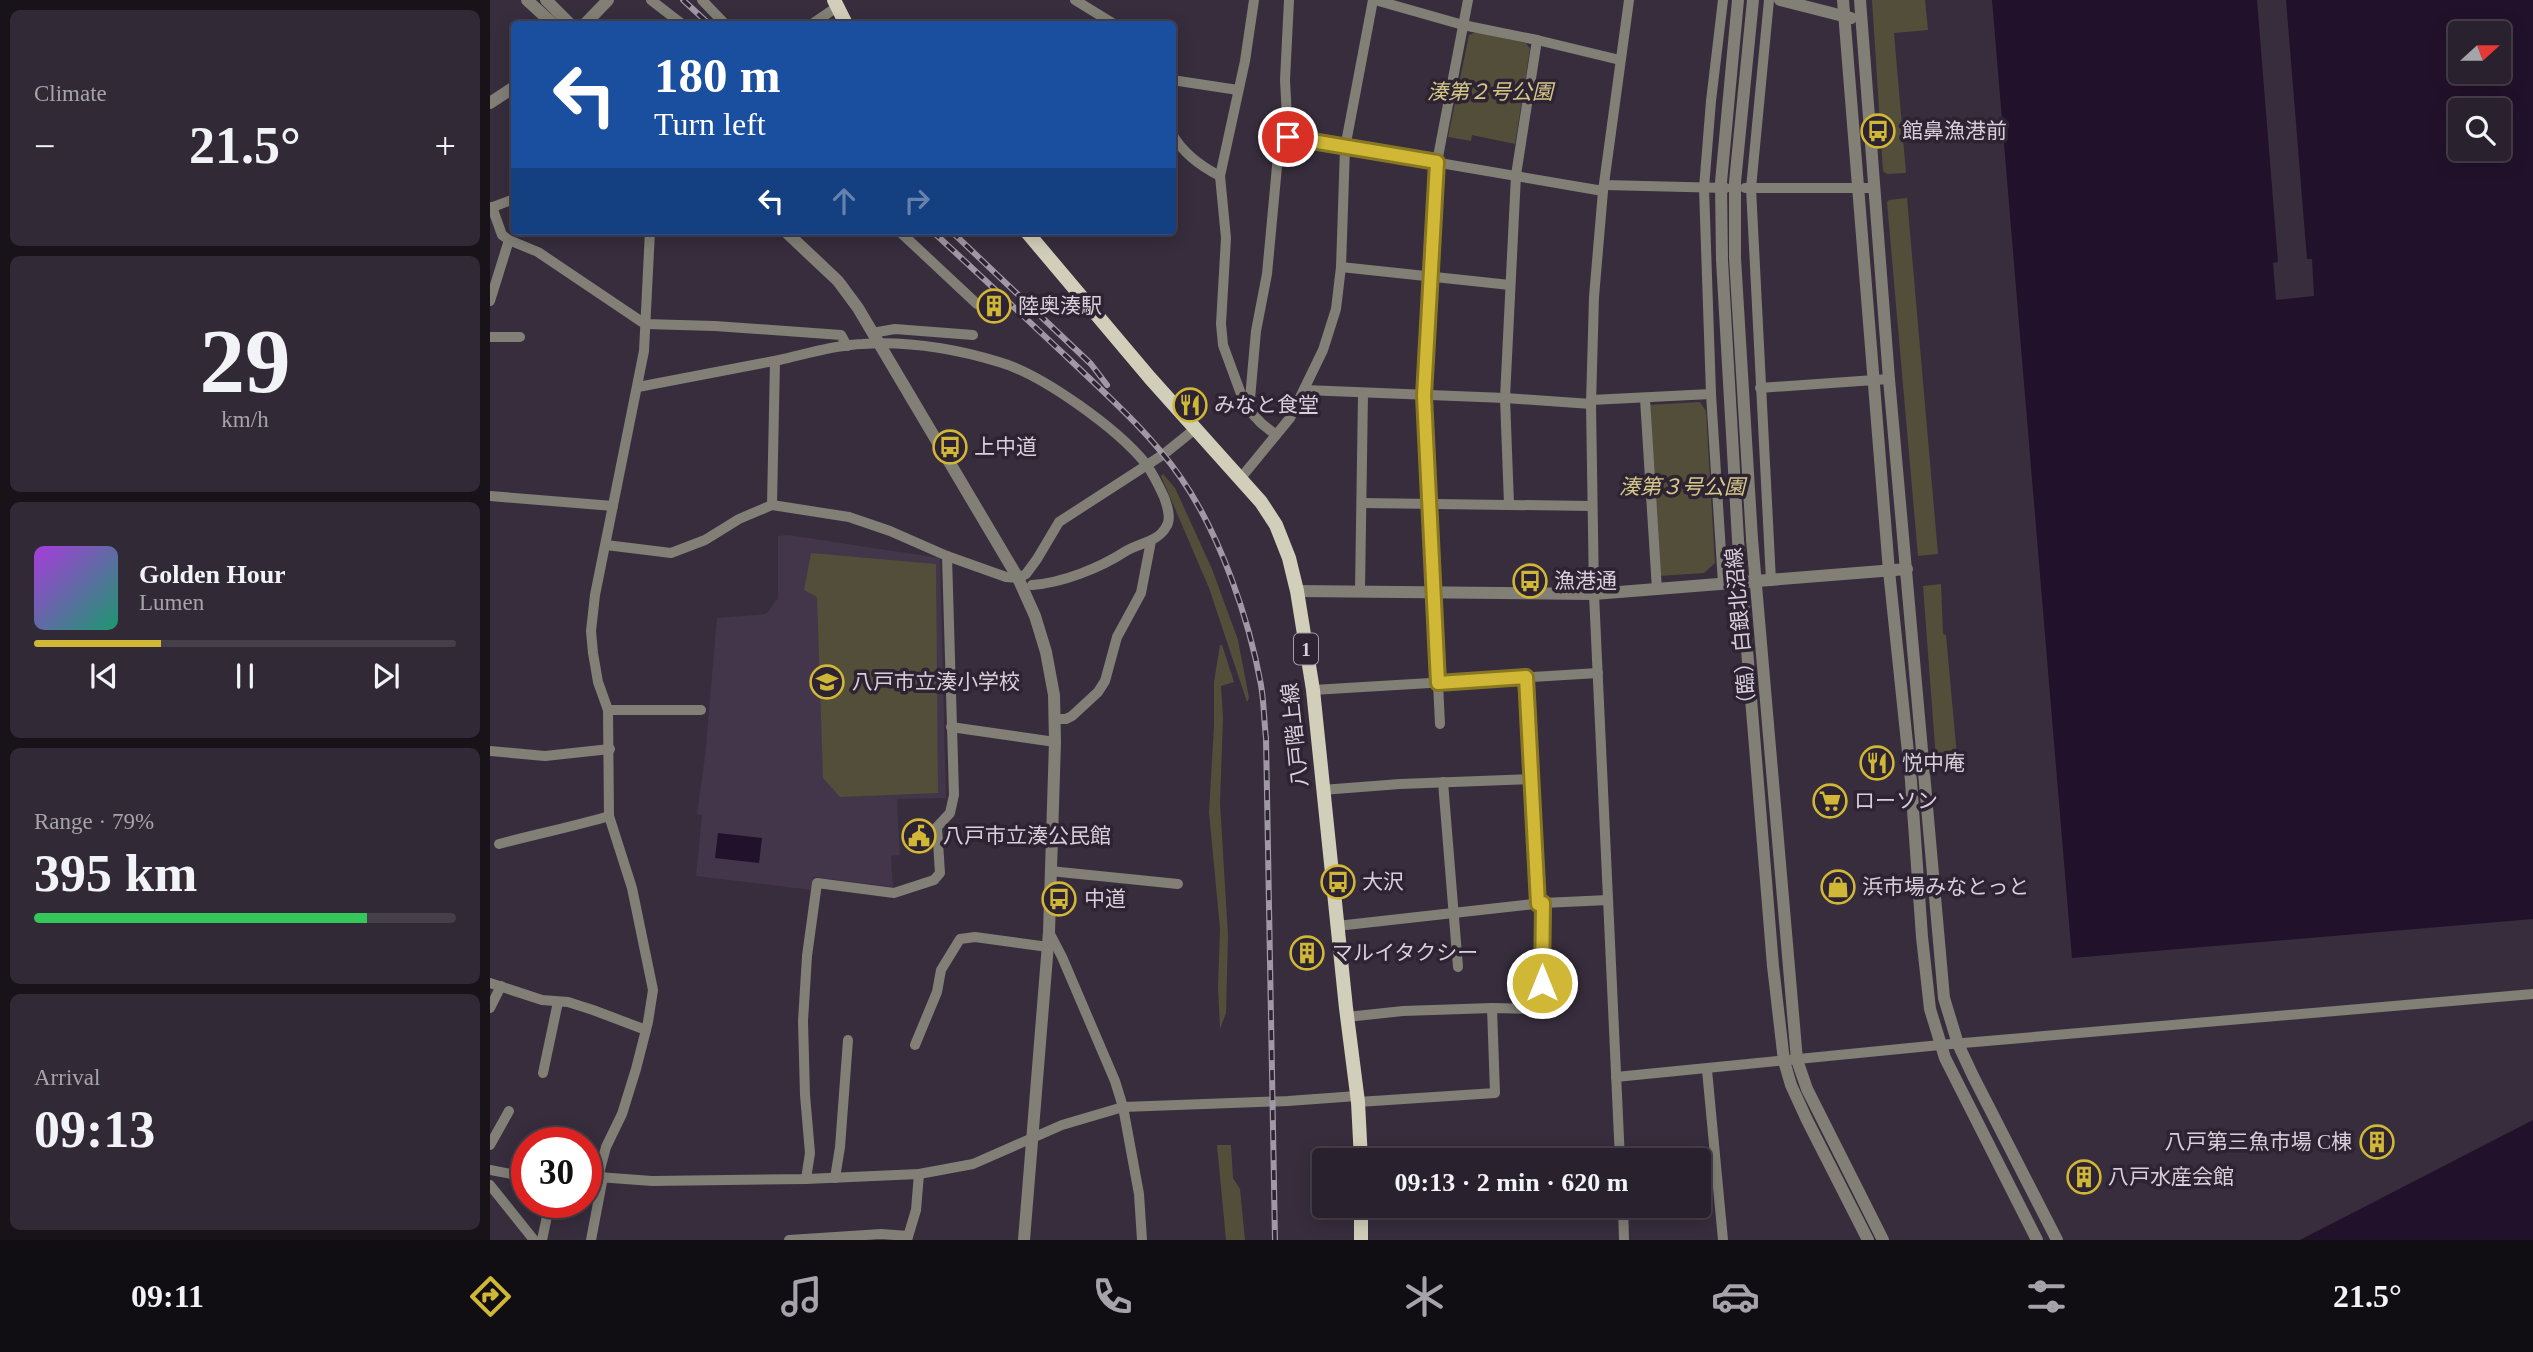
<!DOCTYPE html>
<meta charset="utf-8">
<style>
body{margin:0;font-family:"Times New Roman","Noto Sans JP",serif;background:#312a36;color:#f1f3f6;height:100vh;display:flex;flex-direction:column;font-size:26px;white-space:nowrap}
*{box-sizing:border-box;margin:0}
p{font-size:23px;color:#a5a4aa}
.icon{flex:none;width:38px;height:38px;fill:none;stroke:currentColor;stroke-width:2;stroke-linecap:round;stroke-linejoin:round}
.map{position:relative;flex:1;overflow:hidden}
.panel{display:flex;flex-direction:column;gap:10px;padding:10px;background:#171319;width:490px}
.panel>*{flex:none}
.banner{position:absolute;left:21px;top:21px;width:665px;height:214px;border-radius:7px;box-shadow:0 4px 18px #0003,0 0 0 2px #453f4a;background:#1a4fa0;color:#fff;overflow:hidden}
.needle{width:46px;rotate:69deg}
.tools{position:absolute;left:1958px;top:21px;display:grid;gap:14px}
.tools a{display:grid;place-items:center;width:63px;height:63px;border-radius:7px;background:#29222e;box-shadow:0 4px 18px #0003,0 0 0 2px #453f4a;font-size:35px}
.speed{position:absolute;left:21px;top:1127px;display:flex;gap:14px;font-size:35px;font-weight:700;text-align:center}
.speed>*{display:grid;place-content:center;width:91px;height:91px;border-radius:50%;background:#29222e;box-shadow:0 4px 18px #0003,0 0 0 2px #453f4a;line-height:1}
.speed .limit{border:10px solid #d22;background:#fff;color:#111}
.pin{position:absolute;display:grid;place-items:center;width:60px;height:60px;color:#fff;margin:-30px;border:4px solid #fff;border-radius:50%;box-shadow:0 2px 7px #0007}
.me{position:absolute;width:77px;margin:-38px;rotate:0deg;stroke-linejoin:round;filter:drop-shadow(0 0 5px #0008)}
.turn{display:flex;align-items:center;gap:24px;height:147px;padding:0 28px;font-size:32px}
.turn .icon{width:91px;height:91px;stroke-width:2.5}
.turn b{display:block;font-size:49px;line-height:60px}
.lanes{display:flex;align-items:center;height:66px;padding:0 28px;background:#0003;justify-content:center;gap:35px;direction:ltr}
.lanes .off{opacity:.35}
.big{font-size:52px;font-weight:700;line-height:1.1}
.panel .card{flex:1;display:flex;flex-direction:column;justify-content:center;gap:10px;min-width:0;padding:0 24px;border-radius:10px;background:#312a36}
.panel .dial{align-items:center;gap:0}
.dial b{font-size:91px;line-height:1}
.song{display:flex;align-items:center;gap:21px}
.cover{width:84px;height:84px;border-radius:10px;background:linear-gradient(135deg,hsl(280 70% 55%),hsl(160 70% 35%))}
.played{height:7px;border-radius:4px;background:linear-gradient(90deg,#d0b736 30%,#453f4a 30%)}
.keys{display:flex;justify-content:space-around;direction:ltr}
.heat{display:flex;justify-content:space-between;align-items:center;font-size:38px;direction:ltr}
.charge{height:10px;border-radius:5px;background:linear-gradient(90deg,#34c759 79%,#453f4a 0)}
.trip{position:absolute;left:822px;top:1148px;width:399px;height:70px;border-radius:7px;background:#29222e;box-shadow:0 4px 18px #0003,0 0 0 2px #453f4a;font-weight:700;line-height:70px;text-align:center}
.dock{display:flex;height:112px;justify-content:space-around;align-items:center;background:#100e12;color:#a5a4aa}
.dock .icon{width:49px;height:49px}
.dock .on{color:#d0b736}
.dock b{font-size:32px;color:#f1f3f6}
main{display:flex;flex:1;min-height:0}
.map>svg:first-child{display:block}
.built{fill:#43354a}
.green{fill:#534e3a}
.water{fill:#22112b;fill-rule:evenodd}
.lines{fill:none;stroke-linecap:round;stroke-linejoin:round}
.minor{stroke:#817f76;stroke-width:10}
.tertiary{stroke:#817f76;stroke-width:12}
.primary{stroke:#d1ceba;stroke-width:14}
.rail-casing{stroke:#a098a4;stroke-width:6}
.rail{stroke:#2d2332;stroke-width:3.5;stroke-dasharray:10;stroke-linecap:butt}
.tertiary-bridge{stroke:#817f76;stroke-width:12}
.route-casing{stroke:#877723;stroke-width:18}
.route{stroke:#d0b736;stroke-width:12}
.labels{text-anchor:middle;stroke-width:7;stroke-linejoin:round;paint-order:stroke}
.shield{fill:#2d2332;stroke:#a49ca8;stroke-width:2}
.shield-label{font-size:19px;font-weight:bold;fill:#d7d0da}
.park-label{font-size:21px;font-style:italic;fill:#d4c788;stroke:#2d2332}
.poi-label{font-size:21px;fill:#d7d0da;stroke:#2d2332;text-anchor:start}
.street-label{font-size:21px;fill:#d7d0da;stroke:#2d2332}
</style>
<main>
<section class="panel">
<div class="card"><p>Climate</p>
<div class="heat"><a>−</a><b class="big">21.5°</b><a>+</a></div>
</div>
<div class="card dial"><b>29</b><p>km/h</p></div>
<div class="card">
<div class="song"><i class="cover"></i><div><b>Golden Hour</b><p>Lumen</p></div></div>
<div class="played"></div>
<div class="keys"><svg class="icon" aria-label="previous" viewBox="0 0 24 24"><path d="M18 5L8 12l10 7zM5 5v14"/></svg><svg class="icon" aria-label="pause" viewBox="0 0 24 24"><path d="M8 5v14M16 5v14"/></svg><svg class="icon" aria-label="next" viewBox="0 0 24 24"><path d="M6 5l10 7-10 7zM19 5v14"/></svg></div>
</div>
<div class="card"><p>Range · 79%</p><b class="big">395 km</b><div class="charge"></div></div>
<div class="card"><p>Arrival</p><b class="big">09:13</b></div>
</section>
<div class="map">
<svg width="2043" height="1240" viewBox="0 0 2043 1240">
<rect width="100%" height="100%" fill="#372d3d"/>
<!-- built -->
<path class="built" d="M298,535L450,558L456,798L407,799L410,855L401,856L403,887L323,877L322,890L206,876L212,815L207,814L215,756L227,618L276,614L288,598V536Z"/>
<!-- green -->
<g class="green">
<path d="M1382,0H1435L1438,30L1404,33L1416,173L1397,174L1393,171Z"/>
<path d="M986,32L1036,43L1040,49L1025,144L982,135L981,141L958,137L979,35Z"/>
<path d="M1417,198L1448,554L1428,556L1397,202L1399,200Z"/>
<path d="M1210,402L1216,411L1225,563L1214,573L1169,576L1158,405Z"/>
<path d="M673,474L685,488L722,569L748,640L759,698L757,702L719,588L671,476Z"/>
<path d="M321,553L446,564L448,793L350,797L333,778L327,597L314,590Z"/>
<path d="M1451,584L1453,634L1456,635L1467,756L1446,760L1433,586Z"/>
<path d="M730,645H732L744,682L731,686L733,718L730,803L738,936L736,1013L730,1029L728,987L730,929L719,812L724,726V682Z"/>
<path d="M727,1145H741L743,1178L750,1189L755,1240H736Z"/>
</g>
<!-- water -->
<g class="water">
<path d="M1502,0H1767L1788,262L1783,263L1786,300L1824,296L1822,259H1817L1796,0H2043V919L1582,958ZM1970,33H2009V72H1970ZM1970,110H2009V149H1970Z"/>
<path d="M228,833L272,838L269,863L225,858Z"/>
<path d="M2043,1120V1240H1810Z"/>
</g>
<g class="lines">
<!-- minor -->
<g class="minor">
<path d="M161,0L192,24"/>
<path d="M212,0L235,24"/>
<path d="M585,0L624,24"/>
<path d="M885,0L973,25L1047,40L1026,175L1015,398L1019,504"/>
<path d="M1279,0L1261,188L1281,581"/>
<path d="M322,24L347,7"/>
<path d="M1047,40L1130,60"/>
<path d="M682,80L748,90"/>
<path d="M682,134C693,153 710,166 730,176"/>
<path d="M798,137L795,80L799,0"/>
<path d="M1114,185L1236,188"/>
<path d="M1255,188H1383"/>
<path d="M2,207L12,235L19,240L48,252L155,324L225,326L351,335L357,346"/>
<path d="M0,208L24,199"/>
<path d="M409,231L487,304"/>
<path d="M851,267L1020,285"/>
<path d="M0,301L19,240"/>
<path d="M382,333L405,329L483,335"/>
<path d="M0,337H30"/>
<path d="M148,387C195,378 242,369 289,360C316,354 345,345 372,344C417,341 466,349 509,362C552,374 628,429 656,464C663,474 669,486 674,497C677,505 682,519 676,527C668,542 649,543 636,551C610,568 572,583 542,585"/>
<path d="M1270,388L1399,379"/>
<path d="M815,390L1015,398L1101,404"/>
<path d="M1155,399L1167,590"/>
<path d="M1101,400L1221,394"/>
<path d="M759,409L751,394L733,345L731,324L736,238L730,176L755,61L764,0"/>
<path d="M786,435L771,423L759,410L766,331L777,274L789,145L798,137L1113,191"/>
<path d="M750,479L800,418L833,350L846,309L851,267L855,148L883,0"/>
<path d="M0,496L123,506"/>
<path d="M872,503L1102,506"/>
<path d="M282,505L285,361"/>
<path d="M116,545L181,553L215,540L249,519L282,505L359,517L400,531L457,556L516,577L528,578L536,574L547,559L569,522L674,454L705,429"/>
<path d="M1233,584L1221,394L1214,188L1221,101L1233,0"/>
<path d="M870,590L873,394"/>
<path d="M1036,677L1048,904"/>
<path d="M823,690L1108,673"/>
<path d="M118,710H211"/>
<path d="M564,719H576L582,716L608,692L615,681L627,637L651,593L661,541"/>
<path d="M950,724L934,396L947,162L978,0"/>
<path d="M461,727L565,742"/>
<path d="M0,751L55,756L120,749"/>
<path d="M953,782L968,967"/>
<path d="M832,790L910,784L1042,779"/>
<path d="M9,844C46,834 82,827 119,816"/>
<path d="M560,871L688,884"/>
<path d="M847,926L1053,903L1118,900"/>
<path d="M559,932L572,957L625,1081L633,1107L649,1194L652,1240"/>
<path d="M0,983L52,1000L78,1002L103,1010L156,1030"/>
<path d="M0,1008L11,986"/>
<path d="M857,1017L913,1011L1002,1008L1052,1009L1053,903"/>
<path d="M425,1045L447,992L451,970L470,939L485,937L558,947"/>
<path d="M1217,1070L1233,1240"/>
<path d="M53,1073L68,1002"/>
<path d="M1126,1077L1450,1045L2043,994"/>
<path d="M868,1102L1005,1093L1002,1008"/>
<path d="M0,1145L19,1111"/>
<path d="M1130,1160L1104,594L1101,404L1104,297L1113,191L1139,0"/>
<path d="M0,1170L37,1177"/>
<path d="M108,1177L162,1181L316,1179L429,1174L483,1164L572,1125L633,1107L798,1101L867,1096"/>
<path d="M96,1178L108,1177L116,1147L132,1114L146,1069L158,1022L163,990L142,888L119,816L118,710L108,682L103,653L101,631L105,595L154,351L160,231"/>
<path d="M345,1178L350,1147L358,1040"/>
<path d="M316,1179L320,1153L315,1095L313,1021L317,956L327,883L404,893L444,880L450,873L447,827L460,813L464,795L457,556"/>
<path d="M0,1185L44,1240"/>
<path d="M1133,1206L1134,1240"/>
<path d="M52,1240L60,1202"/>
<path d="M101,1240L113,1177"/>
<path d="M299,1240L391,1234L418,1236"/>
<path d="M417,1240L426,1210L429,1174"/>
</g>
<!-- tertiary -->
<g class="tertiary">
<path d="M37,0L63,24"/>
<path d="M56,0L80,24"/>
<path d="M1290,0L1361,18"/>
<path d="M1353,0L1399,571L1421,781L1432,937L1440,1009L1455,1058L1547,1240"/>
<path d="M1370,0L1399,379L1454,998L1468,1044L1483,1076L1567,1240"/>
<path d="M95,24L118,0"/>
<path d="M0,103L24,87"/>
<path d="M295,231L348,281L368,308L528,578L545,616L556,652L564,695L565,742L559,932L534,1240"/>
<path d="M1262,539L1307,1060L1317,1089L1393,1240"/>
<path d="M1248,540L1283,966L1294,1061L1301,1085L1317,1120L1378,1240"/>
<path d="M807,591L1104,594L1417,569"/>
</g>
<!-- primary -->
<g class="primary">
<path d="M344,0L356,24"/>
<path d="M536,231L660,378L771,502L786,525L799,558L807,591L823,690L856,1008L868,1102L871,1160"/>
<path d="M871,1206V1240"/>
</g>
<defs>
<g id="rail">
<path d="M193,0L219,24"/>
<path d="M442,231C488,273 533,316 578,358C618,396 660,433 691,478C730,534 759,619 771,685C774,702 774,721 776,738L785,1240"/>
<path d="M461,231L601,364L617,385"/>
</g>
</defs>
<!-- rail casing -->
<use href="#rail" class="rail-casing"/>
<!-- rail -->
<use href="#rail" class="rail"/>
<!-- tertiary-bridge -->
<g class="tertiary-bridge">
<path d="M1248,0L1231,182L1232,260L1248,540"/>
<path d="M1262,539L1245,258V182L1263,0"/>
</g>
</g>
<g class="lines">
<defs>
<path id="route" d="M798,137L947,162L934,396L948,683L1036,677L1048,904L1053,903L1052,983"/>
</defs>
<!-- route casing -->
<use href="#route" class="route-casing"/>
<!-- route -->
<use href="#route" class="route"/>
</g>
<!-- icons -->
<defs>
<symbol id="bus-ring" viewBox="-11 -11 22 22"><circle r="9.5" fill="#2d2332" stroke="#d0b736" stroke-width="1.5"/><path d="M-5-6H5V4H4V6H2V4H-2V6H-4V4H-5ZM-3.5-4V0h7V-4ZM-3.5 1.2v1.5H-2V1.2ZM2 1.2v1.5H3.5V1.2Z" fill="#d0b736"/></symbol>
<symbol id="building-ring" viewBox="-11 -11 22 22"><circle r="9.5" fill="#2d2332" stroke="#d0b736" stroke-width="1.5"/><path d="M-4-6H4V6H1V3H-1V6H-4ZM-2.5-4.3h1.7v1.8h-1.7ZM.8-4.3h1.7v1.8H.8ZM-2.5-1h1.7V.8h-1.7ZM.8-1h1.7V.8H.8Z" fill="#d0b736"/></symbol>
<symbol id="restaurant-ring" viewBox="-11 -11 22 22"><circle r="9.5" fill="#2d2332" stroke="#d0b736" stroke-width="1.5"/><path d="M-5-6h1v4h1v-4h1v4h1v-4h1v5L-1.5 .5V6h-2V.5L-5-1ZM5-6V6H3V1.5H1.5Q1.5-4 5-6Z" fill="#d0b736"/></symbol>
<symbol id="school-ring" viewBox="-11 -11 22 22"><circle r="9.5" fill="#2d2332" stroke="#d0b736" stroke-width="1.5"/><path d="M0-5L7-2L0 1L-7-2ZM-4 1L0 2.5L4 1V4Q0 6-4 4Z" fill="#d0b736"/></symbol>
<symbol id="supermarket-ring" viewBox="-11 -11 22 22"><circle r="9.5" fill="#2d2332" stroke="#d0b736" stroke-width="1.5"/><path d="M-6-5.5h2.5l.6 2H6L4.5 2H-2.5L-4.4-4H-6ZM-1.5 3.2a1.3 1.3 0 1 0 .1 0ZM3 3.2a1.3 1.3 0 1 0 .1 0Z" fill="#d0b736"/></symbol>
<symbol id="civic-ring" viewBox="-11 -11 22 22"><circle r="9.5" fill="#2d2332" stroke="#d0b736" stroke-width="1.5"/><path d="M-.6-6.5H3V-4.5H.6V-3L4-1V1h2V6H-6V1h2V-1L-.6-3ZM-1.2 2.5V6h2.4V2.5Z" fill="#d0b736"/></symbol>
<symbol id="shop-ring" viewBox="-11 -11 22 22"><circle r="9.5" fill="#2d2332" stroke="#d0b736" stroke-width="1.5"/><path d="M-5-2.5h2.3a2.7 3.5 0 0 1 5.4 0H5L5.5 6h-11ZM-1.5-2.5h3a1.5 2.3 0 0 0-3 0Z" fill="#d0b736"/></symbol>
</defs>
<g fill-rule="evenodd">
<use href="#bus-ring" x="1369" y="112" width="38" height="38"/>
<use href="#building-ring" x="485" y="287" width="38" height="38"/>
<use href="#restaurant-ring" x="681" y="386" width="38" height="38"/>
<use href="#bus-ring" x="441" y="428" width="38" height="38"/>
<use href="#bus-ring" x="1021" y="562" width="38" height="38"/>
<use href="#school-ring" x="318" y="663" width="38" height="38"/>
<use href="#restaurant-ring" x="1368" y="744" width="38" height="38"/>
<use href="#supermarket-ring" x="1321" y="782" width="38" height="38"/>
<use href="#civic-ring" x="410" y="817" width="38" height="38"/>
<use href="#bus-ring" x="829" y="863" width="38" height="38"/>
<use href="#shop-ring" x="1329" y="868" width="38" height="38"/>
<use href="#bus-ring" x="550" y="880" width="38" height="38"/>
<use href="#building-ring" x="798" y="934" width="38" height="38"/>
<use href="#building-ring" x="1868" y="1123" width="38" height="38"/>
<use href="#building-ring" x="1575" y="1158" width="38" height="38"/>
</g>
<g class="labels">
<!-- shield labels -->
<rect class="shield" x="804" y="633.5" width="24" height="31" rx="5"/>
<g class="shield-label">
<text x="816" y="656">1</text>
</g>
<!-- park labels -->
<g class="park-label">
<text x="1000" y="99">湊第２号公園</text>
<text x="1192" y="494">湊第３号公園</text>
</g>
<!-- poi labels -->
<g class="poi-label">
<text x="1412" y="138">館鼻漁港前</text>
<text x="528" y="313">陸奥湊駅</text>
<text x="724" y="412">みなと食堂</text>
<text x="484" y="454">上中道</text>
<text x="1064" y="588">漁港通</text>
<text x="362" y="689">八戸市立湊小学校</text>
<text x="1412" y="770">悦中庵</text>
<text x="1364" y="808">ローソン</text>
<text x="453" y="843">八戸市立湊公民館</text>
<text x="872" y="889">大沢</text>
<text x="1372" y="894">浜市場みなとっと</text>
<text x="594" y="906">中道</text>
<text x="842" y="960">マルイタクシー</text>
<text x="1862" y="1149" text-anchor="end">八戸第三魚市場 C棟</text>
<text x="1618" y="1184">八戸水産会館</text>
</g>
<!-- street labels -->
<g class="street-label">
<text transform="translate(1251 631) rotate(-95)" y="7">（臨）白銀北沼線</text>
<text transform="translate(805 735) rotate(-96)" y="7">八戸階上線</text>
</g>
</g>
</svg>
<div class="tools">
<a><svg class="needle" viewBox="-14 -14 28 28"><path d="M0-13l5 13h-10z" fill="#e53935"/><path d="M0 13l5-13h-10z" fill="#a5a4aa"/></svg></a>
<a><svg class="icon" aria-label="search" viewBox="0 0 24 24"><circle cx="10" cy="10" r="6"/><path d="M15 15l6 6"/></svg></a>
</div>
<div class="speed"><div class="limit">30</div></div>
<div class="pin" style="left:798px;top:137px;background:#d93025"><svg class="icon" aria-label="arrive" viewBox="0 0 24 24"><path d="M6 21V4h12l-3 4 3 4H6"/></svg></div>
<svg class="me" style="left:1052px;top:983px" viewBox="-20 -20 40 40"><circle r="17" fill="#d0b736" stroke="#fff" stroke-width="3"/><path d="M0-11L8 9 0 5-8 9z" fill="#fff"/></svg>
<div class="trip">09:13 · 2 min · 620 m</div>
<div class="banner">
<div class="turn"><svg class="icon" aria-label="left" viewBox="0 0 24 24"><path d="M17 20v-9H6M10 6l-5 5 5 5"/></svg><div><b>180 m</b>Turn left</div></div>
<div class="lanes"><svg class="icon" aria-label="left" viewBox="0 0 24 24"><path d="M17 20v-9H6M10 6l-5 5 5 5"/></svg><svg class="icon off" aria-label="ahead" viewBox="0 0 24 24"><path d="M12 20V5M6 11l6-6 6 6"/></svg><svg class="icon off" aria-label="right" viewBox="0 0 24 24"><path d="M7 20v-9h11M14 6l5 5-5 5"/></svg></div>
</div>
</div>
</main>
<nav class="dock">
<b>09:11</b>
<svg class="icon on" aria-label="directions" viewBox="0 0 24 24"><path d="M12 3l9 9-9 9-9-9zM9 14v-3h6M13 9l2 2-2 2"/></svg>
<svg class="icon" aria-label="music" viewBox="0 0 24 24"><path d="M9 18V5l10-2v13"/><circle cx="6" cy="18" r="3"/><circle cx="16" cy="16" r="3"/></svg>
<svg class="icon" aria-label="phone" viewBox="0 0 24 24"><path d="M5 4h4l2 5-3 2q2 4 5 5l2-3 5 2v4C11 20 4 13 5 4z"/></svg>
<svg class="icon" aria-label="climate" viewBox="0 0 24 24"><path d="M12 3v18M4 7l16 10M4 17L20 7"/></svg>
<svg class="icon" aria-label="car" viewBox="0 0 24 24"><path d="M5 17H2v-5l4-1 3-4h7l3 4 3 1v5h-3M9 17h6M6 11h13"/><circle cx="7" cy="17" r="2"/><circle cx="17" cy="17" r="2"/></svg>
<svg class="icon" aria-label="filters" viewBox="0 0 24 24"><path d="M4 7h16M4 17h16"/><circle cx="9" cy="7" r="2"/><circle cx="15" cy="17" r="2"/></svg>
<b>21.5°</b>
</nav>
